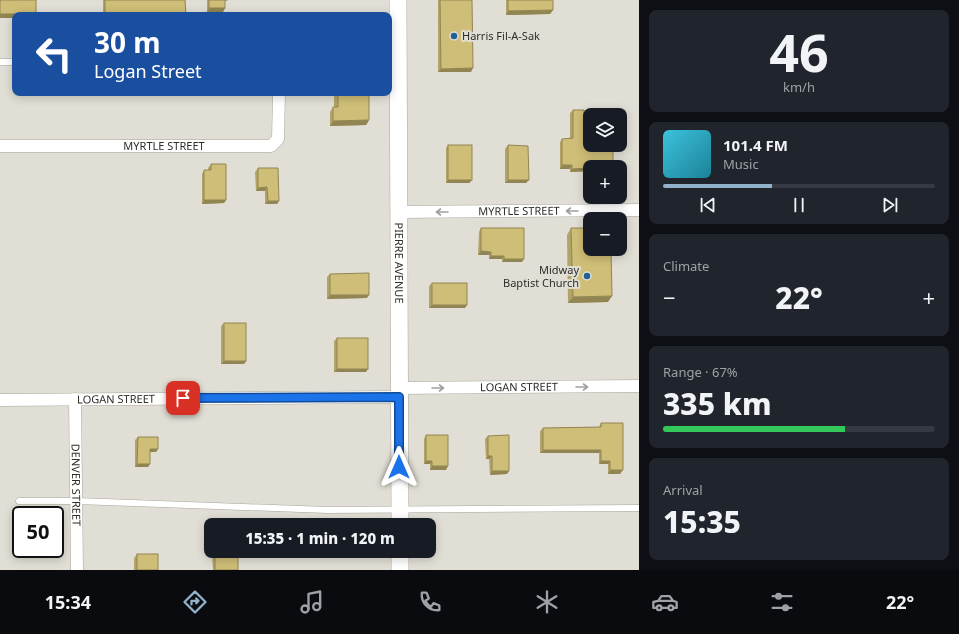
<!DOCTYPE html>
<meta charset="utf-8">
<style>
body{margin:0;font-family:"Noto Sans",sans-serif;background:#20242c;color:#f1f3f6;height:100vh;display:flex;flex-direction:column;font-size:15px;white-space:nowrap}
*{box-sizing:border-box;margin:0}
p{font-size:13px;color:#9ea1a6}
.icon{flex:none;width:22px;height:22px;fill:none;stroke:currentColor;stroke-width:2;stroke-linecap:round;stroke-linejoin:round}
.map{position:relative;flex:1;overflow:hidden}
.panel{display:flex;flex-direction:column;gap:10px;padding:10px;background:#0d0f14;width:320px}
.panel>*{flex:none}
.hud{position:absolute;left:12px;top:12px;width:380px;height:84px;border-radius:8px;box-shadow:0 2px 10px #0003;background:#1a4fa0;color:#fff;overflow:hidden}
.buttons{position:absolute;left:583px;top:108px;display:grid;gap:8px}
.buttons a{display:grid;place-items:center;width:44px;height:44px;border-radius:8px;background:#171b24;box-shadow:0 2px 10px #0003;font-size:20px}
.speed{position:absolute;left:12px;top:506px;display:flex;gap:8px;font-size:20px;font-weight:700;text-align:center}
.speed>*{display:grid;place-content:center;width:52px;height:52px;border-radius:50%;background:#171b24;box-shadow:0 2px 10px #0003;line-height:1}
.speed .limit{border:2px solid #111;border-radius:6px;background:#fff;color:#111}
.pin{position:absolute;display:grid;place-items:center;width:34px;height:34px;color:#fff;margin:-17px;border-radius:8px;box-shadow:0 2px 6px #0006}
.me{position:absolute;width:44px;margin:-22px;rotate:0deg;stroke-linejoin:round;filter:drop-shadow(0 0 3px #0008)}
.turn{display:flex;align-items:center;gap:14px;height:84px;padding:0 16px;font-size:18px}
.turn .icon{width:52px;height:52px;stroke-width:2.5}
.turn b{display:block;font-size:28px;line-height:34px}
.big{font-size:30px;font-weight:800;line-height:1.1}
.panel .tile{flex:1;display:flex;flex-direction:column;justify-content:center;gap:6px;min-width:0;padding:0 14px;border-radius:8px;background:#20242c}
.panel .dial{align-items:center;gap:0}
.dial b{font-size:52px;line-height:1}
.song{display:flex;align-items:center;gap:12px}
.cover{width:48px;height:48px;border-radius:6px;background:linear-gradient(135deg,hsl(190 70% 55%),hsl(190 70% 35%))}
.played{height:4px;border-radius:2px;background:linear-gradient(90deg,#92b1cb 40%,#363941 40%)}
.keys{display:flex;justify-content:space-around;direction:ltr}
.heat{display:flex;justify-content:space-between;align-items:center;font-size:22px;direction:ltr}
.charge{height:6px;border-radius:3px;background:linear-gradient(90deg,#34c759 67%,#363941 0)}
.trip{position:absolute;left:204px;top:518px;width:232px;height:40px;border-radius:8px;background:#171b24;box-shadow:0 2px 10px #0003;font-weight:800;line-height:40px;text-align:center}
.tab-bar{display:flex;height:64px;justify-content:space-around;align-items:center;background:#090b0e;color:#9ea1a6}
.tab-bar .icon{width:28px;height:28px}
.tab-bar .on{color:#92b1cb}
.tab-bar b{font-size:18px;color:#f1f3f6}
main{display:flex;flex:1;min-height:0}
.map>svg:first-child{display:block}
.lines{fill:none;stroke-linecap:round;stroke-linejoin:round}
.lane-casing{stroke:#a8a69c;stroke-width:7}
.street-casing{stroke:#a8a69c;stroke-width:13}
.secondary-casing{stroke:#a8a69c;stroke-width:18}
.lane{stroke:#fff;stroke-width:6}
.street{stroke:#fff;stroke-width:12}
.secondary{stroke:#fff;stroke-width:17}
.wall{fill:#b2a366}
.shaded-wall{fill:#918553}
.building{fill:#cfbe77;stroke:#918553}
.oneway{stroke:#a1a09f}
.route-casing{stroke:#114b97;stroke-width:10}
.route{stroke:#1a73e8;stroke-width:7}
.poi-dot{fill:#1e6196;stroke:#e1dfd5;stroke-width:1.5}
.labels{text-anchor:middle;stroke-width:4;stroke-linejoin:round;paint-order:stroke}
.poi-label{font-size:11px;fill:#2e2d29;stroke:#e1dfd5;text-anchor:start}
.street-label{font-size:11px;fill:#2e2d29;stroke:#e1dfd5}
</style>
<main>
<div class="map">
<svg width="639" height="570" viewBox="0 0 639 570">
<rect width="100%" height="100%" fill="#e1dfd5"/>
<g class="lines">
<defs>
<g id="lane">
<path d="M0,62H15"/>
<path d="M19,501H77L328,510L639,508"/>
</g>
<g id="street">
<path id="s1" d="M0,146H271L278,139L279,93"/>
<path id="s2" d="M399,212L639,210"/>
<path id="s3" d="M399,388L639,386"/>
<path id="s4" d="M75,399L77,570"/>
<path id="s5" d="M0,400L399,397"/>
</g>
<g id="secondary">
<path id="s6" d="M398,0L400,525"/>
<path d="M400,551V570"/>
</g>
</defs>
<!-- lane casing -->
<use href="#lane" class="lane-casing"/>
<!-- street casing -->
<use href="#street" class="street-casing"/>
<!-- secondary casing -->
<use href="#secondary" class="secondary-casing"/>
<!-- lane -->
<use href="#lane" class="lane"/>
<!-- street -->
<use href="#street" class="street"/>
<!-- secondary -->
<use href="#secondary" class="secondary"/>
</g>
<!-- wall -->
<g class="wall">
<path d="M103,0H185L186,15H103Z"/>
<path d="M207,0H228L227,1H225V8L223,12H207Z"/>
<path d="M438,0H472L471,72H438Z"/>
<path d="M506,0H553V10L550,14L506,15Z"/>
<path d="M334,93H369V120L366,125L330,126V112L333,107H334Z"/>
<path d="M573,110L584,144L590,167V171L570,172V169H560V142L562,139H570V113Z"/>
<path d="M448,145L472,180L469,183H446V148Z"/>
<path d="M508,145L526,183H505V149Z"/>
<path d="M211,164L226,200L224,203L202,204V174L204,170H208V168Z"/>
<path d="M258,168L279,201L277,204H265V191H256L255,172Z"/>
<path d="M481,228L522,262H502V259H489V255H478L479,232Z"/>
<path d="M571,228L608,302L568,303L567,235Z"/>
<path d="M330,274L367,298L327,299V277Z"/>
<path d="M432,283L465,308H429V286Z"/>
<path d="M224,323L246,361L244,364H221V326Z"/>
<path d="M337,338L366,372H334V341Z"/>
<path d="M601,423L620,474H608V464H599V453H540V431L543,428L599,427Z"/>
<path d="M426,435L446,470H430V464H424V439Z"/>
<path d="M488,436L507,474L490,475L489,459H486L485,439Z"/>
<path d="M138,437L158,449L156,452H150V464L148,467H135V440Z"/>
<path d="M214,551H238V570H213L212,554Z"/>
<path d="M137,554L158,570H134V558Z"/>
</g>
<!-- shaded-wall -->
<g class="shaded-wall">
<path d="M209,8H225L223,12H207Z"/>
<path d="M553,10L550,14L506,15L508,11Z"/>
<path d="M0,14H36L35,15H15V18H0Z"/>
<path d="M473,68L471,72H438L441,69Z"/>
<path d="M369,120L366,125L330,126L333,121Z"/>
<path d="M562,165H572L570,169H560Z"/>
<path d="M590,168V171L570,172L572,169Z"/>
<path d="M448,180H472L469,183H446Z"/>
<path d="M508,180H529L526,183H505Z"/>
<path d="M267,187L265,191H256L258,188Z"/>
<path d="M204,200H226L224,203L202,204Z"/>
<path d="M268,201H279L277,204H265Z"/>
<path d="M481,251L491,252L489,255H478Z"/>
<path d="M491,256H504L502,259H489Z"/>
<path d="M504,259H524L522,262H502Z"/>
<path d="M330,295H369L367,298L327,299Z"/>
<path d="M612,296L608,302L568,303L573,297Z"/>
<path d="M432,305H467L465,308H429Z"/>
<path d="M224,361H246L244,364H221Z"/>
<path d="M337,369H368L366,372H334Z"/>
<path d="M150,449H158L156,452H148Z"/>
<path d="M543,450H601L599,453H540Z"/>
<path d="M488,456H492L489,459H486Z"/>
<path d="M426,461H432L430,464H424Z"/>
<path d="M601,461H610L608,464H599Z"/>
<path d="M137,464H150L148,467H135Z"/>
<path d="M432,466H448L446,470H430Z"/>
<path d="M610,470H623L620,474H608Z"/>
<path d="M492,471H509L507,474L490,475Z"/>
</g>
<!-- building -->
<g class="building">
<rect x="0" y="0" width="36" height="14"/>
<path d="M105,0H185L186,15H105Z"/>
<rect x="209" y="0" width="16" height="8"/>
<path d="M440,0H472L473,68L441,69Z"/>
<path d="M508,0H553V10L508,11Z"/>
<path d="M338,93H369V120L333,121V107H338Z"/>
<path d="M573,110H584V144H590V145H598V149H613V167H590V168L572,169V165H562V139L573,138Z"/>
<rect x="448" y="145" width="24" height="35"/>
<path d="M508,145L528,146L529,180H508Z"/>
<path d="M211,164H226V200H204V170H211Z"/>
<path d="M258,168H278L279,201H268L267,187L258,188Z"/>
<path d="M481,228H524V259H504V256H491V252L481,251Z"/>
<path d="M571,228H590V249H611L612,296L573,297Z"/>
<path d="M369,273V295H330V274Z"/>
<rect x="432" y="283" width="35" height="22"/>
<rect x="224" y="323" width="22" height="38"/>
<rect x="337" y="338" width="31" height="31"/>
<path d="M601,423H623V470H610V461H601V450H543V428L601,427Z"/>
<path d="M426,435H448V466H432V461H426Z"/>
<path d="M509,435V471H492V456H488V436Z"/>
<path d="M138,437H158V449H150V464H137Z"/>
<rect x="215" y="551" width="23" height="19"/>
<rect x="137" y="554" width="21" height="16"/>
</g>
<!-- one-way arrows -->
<defs><path id="oneway-shaft" d="M-6 0H5M1.5-3L5.5 0L1.5 3" fill="none" stroke-width="1.6" stroke-linecap="round" stroke-linejoin="round"/></defs>
<g class="oneway">
<use href="#oneway-shaft" transform="translate(572 211) rotate(180)"/>
<use href="#oneway-shaft" transform="translate(442 212) rotate(180)"/>
<use href="#oneway-shaft" transform="translate(582 387)"/>
<use href="#oneway-shaft" transform="translate(438 388)"/>
</g>
<g class="lines">
<defs>
<path id="route" d="M183,398L399,397V467"/>
</defs>
<!-- route casing -->
<use href="#route" class="route-casing"/>
<!-- route -->
<use href="#route" class="route"/>
</g>
<!-- markers -->
<g class="poi-dot">
<circle cx="454" cy="36" r="4"/>
<circle cx="587" cy="276" r="4"/>
</g>
<g class="labels">
<!-- poi labels -->
<g class="poi-label">
<text x="462" y="40">Harris Fil-A-Sak</text>
<text x="579" y="274" text-anchor="end">Midway<tspan x="579" dy="13">Baptist Church</tspan></text>
</g>
<!-- street labels -->
<g class="street-label">
<text dy="4" stroke="none"><textPath href="#s1" startOffset="164">MYRTLE STREET</textPath></text>
<text dy="4" stroke="none"><textPath href="#s2" startOffset="120">MYRTLE STREET</textPath></text>
<text dy="4" stroke="none"><textPath href="#s6" startOffset="263">PIERRE AVENUE</textPath></text>
<text dy="4" stroke="none"><textPath href="#s3" startOffset="120">LOGAN STREET</textPath></text>
<text dy="4" stroke="none"><textPath href="#s5" startOffset="116">LOGAN STREET</textPath></text>
<text dy="4" stroke="none"><textPath href="#s4" startOffset="86">DENVER STREET</textPath></text>
</g>
</g>
</svg>
<div class="buttons">
<a><svg class="icon" aria-label="layers" viewBox="0 0 24 24"><path d="M12 4l9 5-9 5-9-5zM3 14l9 5 9-5"/></svg></a>
<a>+</a>
<a>−</a>
</div>
<div class="speed"><div class="limit">50</div></div>
<div class="pin" style="left:183px;top:398px;background:#d93025"><svg class="icon" aria-label="arrive" viewBox="0 0 24 24"><path d="M6 21V4h12l-3 4 3 4H6"/></svg></div>
<svg class="me" style="left:399px;top:467px" viewBox="-20 -20 40 40"><path d="M0-17L14 15 0 8-14 15z" fill="#1a73e8" stroke="#fff" stroke-width="4"/></svg>
<div class="trip">15:35 · 1 min · 120 m</div>
<div class="hud">
<div class="turn"><svg class="icon" aria-label="left" viewBox="0 0 24 24"><path d="M17 20v-9H6M10 6l-5 5 5 5"/></svg><div><b>30 m</b>Logan Street</div></div>
</div>
</div>
<section class="panel">
<div class="tile dial"><b>46</b><p>km/h</p></div>
<div class="tile">
<div class="song"><i class="cover"></i><div><b>101.4 FM</b><p>Music</p></div></div>
<div class="played"></div>
<div class="keys"><svg class="icon" aria-label="previous" viewBox="0 0 24 24"><path d="M18 5L8 12l10 7zM5 5v14"/></svg><svg class="icon" aria-label="pause" viewBox="0 0 24 24"><path d="M8 5v14M16 5v14"/></svg><svg class="icon" aria-label="next" viewBox="0 0 24 24"><path d="M6 5l10 7-10 7zM19 5v14"/></svg></div>
</div>
<div class="tile"><p>Climate</p>
<div class="heat"><a>−</a><b class="big">22°</b><a>+</a></div>
</div>
<div class="tile"><p>Range · 67%</p><b class="big">335 km</b><div class="charge"></div></div>
<div class="tile"><p>Arrival</p><b class="big">15:35</b></div>
</section>
</main>
<nav class="tab-bar">
<b>15:34</b>
<svg class="icon on" aria-label="directions" viewBox="0 0 24 24"><path d="M12 3l9 9-9 9-9-9zM9 14v-3h6M13 9l2 2-2 2"/></svg>
<svg class="icon" aria-label="music" viewBox="0 0 24 24"><path d="M9 18V5l10-2v13"/><circle cx="6" cy="18" r="3"/><circle cx="16" cy="16" r="3"/></svg>
<svg class="icon" aria-label="phone" viewBox="0 0 24 24"><path d="M5 4h4l2 5-3 2q2 4 5 5l2-3 5 2v4C11 20 4 13 5 4z"/></svg>
<svg class="icon" aria-label="climate" viewBox="0 0 24 24"><path d="M12 3v18M4 7l16 10M4 17L20 7"/></svg>
<svg class="icon" aria-label="car" viewBox="0 0 24 24"><path d="M5 17H2v-5l4-1 3-4h7l3 4 3 1v5h-3M9 17h6M6 11h13"/><circle cx="7" cy="17" r="2"/><circle cx="17" cy="17" r="2"/></svg>
<svg class="icon" aria-label="filters" viewBox="0 0 24 24"><path d="M4 7h16M4 17h16"/><circle cx="9" cy="7" r="2"/><circle cx="15" cy="17" r="2"/></svg>
<b>22°</b>
</nav>
